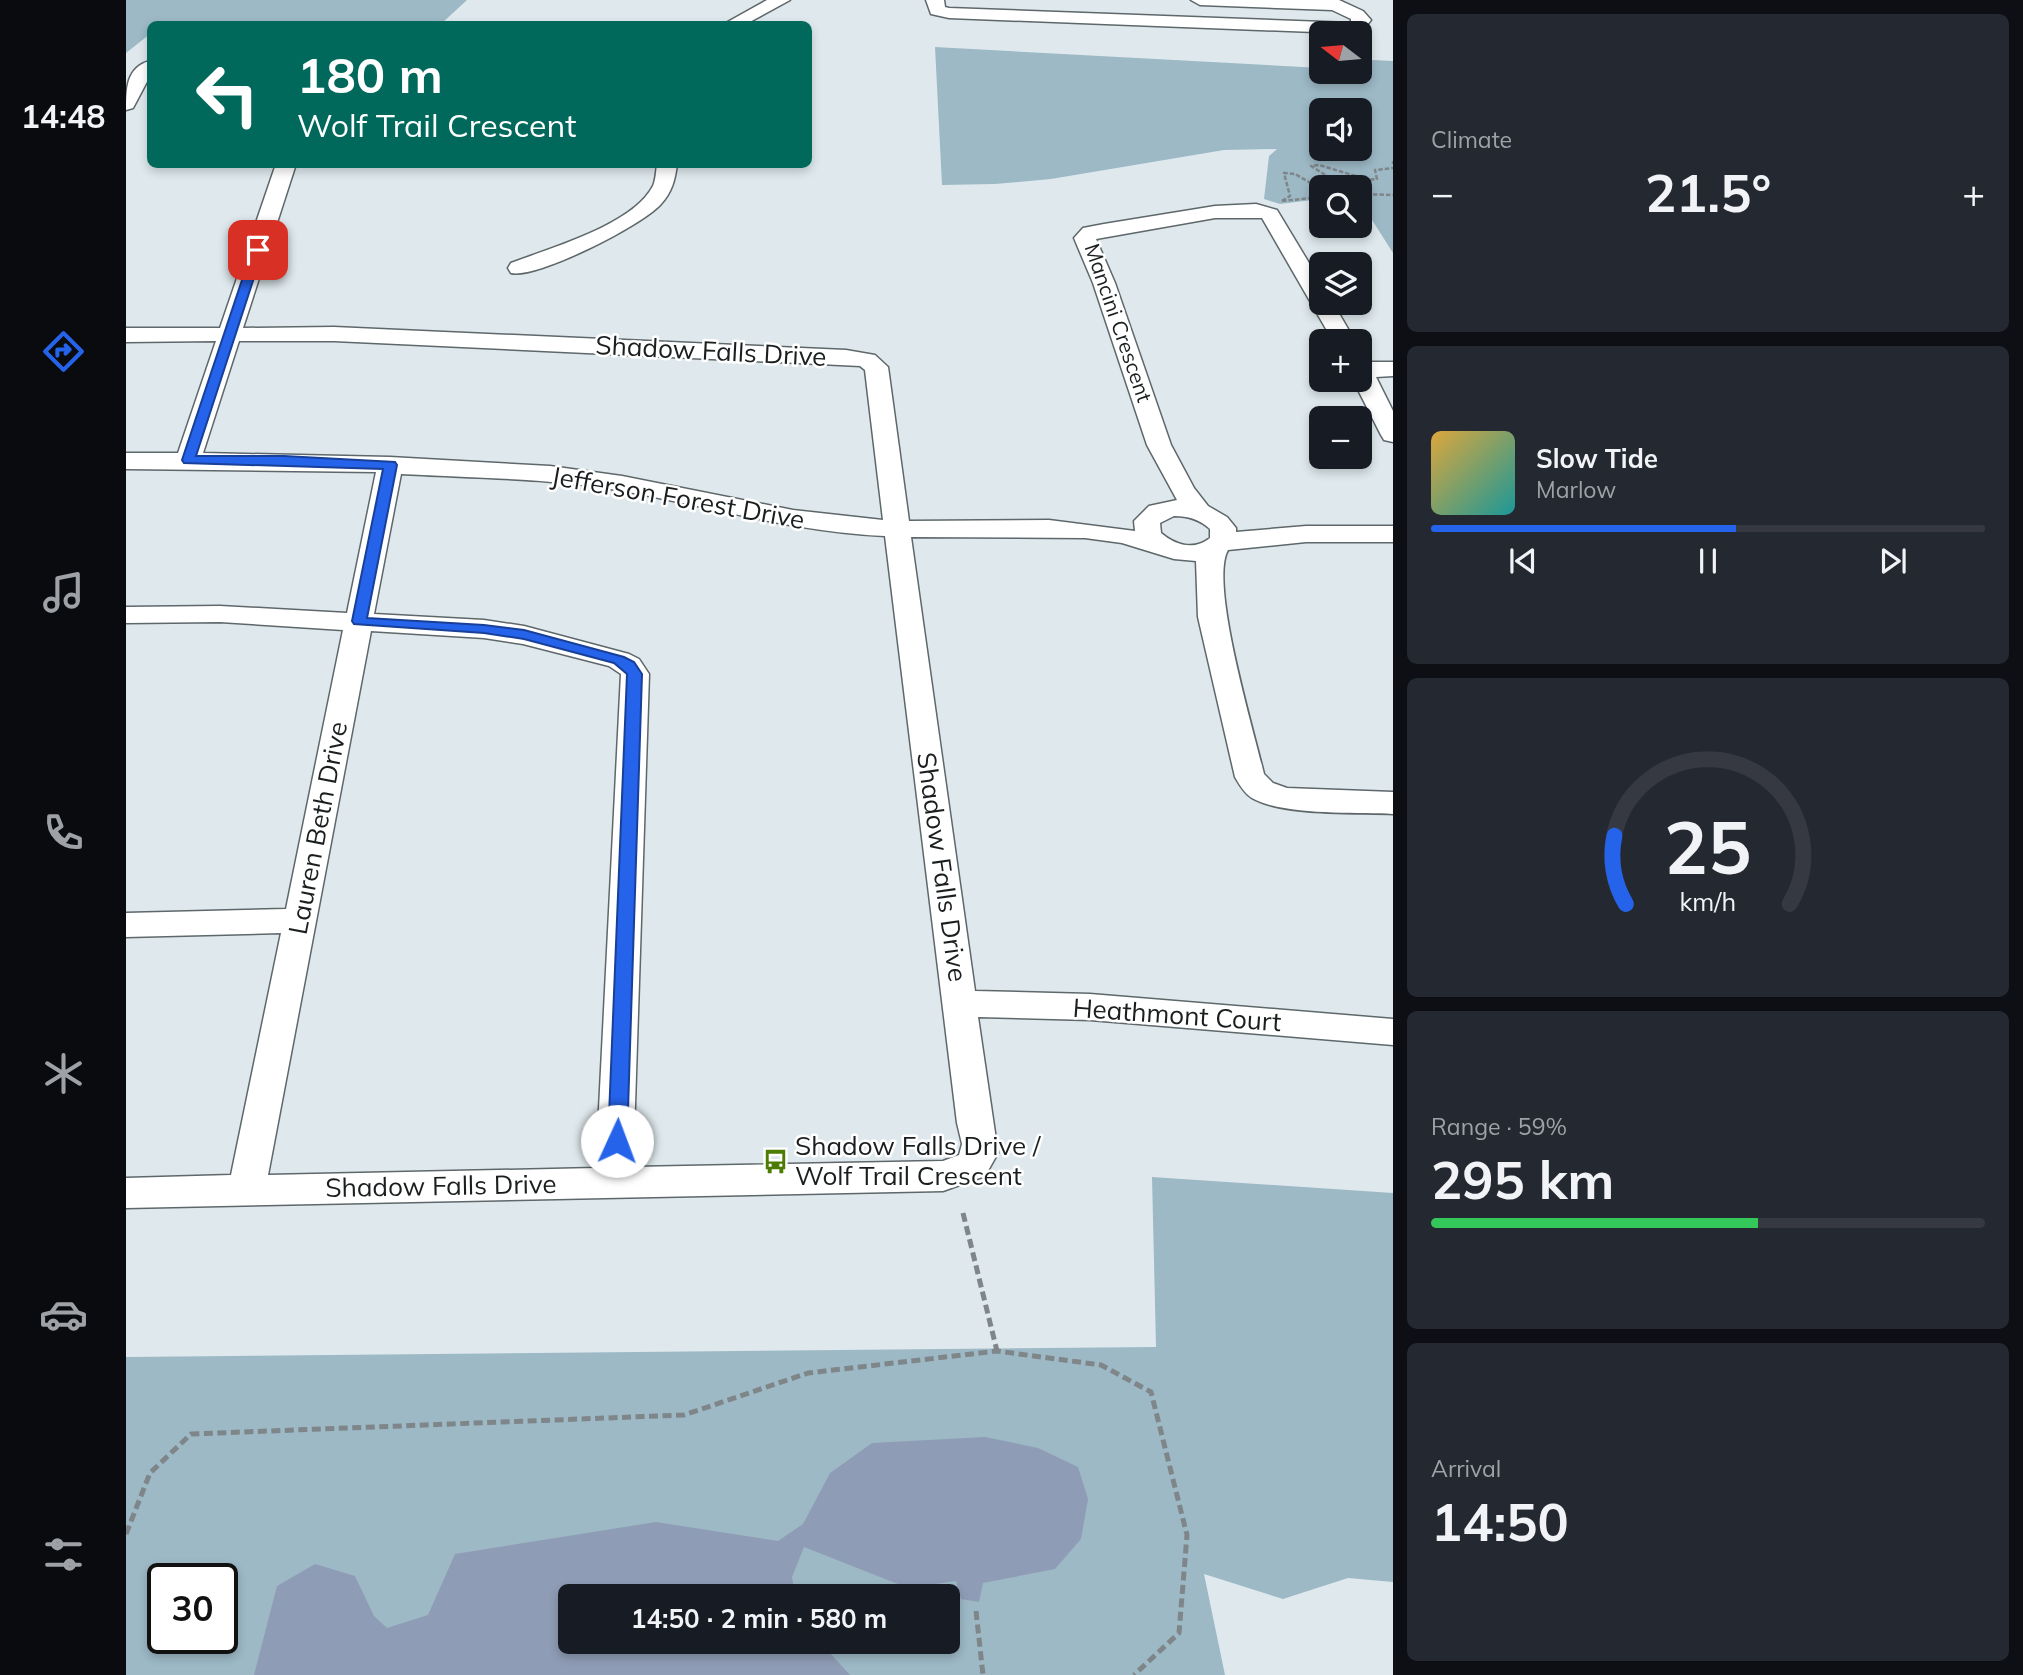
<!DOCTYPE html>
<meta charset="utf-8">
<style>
body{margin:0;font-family:Mulish,sans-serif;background:#242831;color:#f1f3f6;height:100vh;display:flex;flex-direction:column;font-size:26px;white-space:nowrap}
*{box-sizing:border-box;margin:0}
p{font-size:23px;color:#9ea1a6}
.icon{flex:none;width:38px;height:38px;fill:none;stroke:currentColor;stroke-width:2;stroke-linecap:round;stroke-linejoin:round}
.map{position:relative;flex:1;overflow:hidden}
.panel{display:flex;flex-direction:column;gap:14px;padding:14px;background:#0d0f14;width:630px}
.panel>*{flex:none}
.banner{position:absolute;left:21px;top:21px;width:665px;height:147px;border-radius:10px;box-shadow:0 4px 10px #0003;background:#00695c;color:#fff;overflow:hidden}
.needle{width:46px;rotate:286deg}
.controls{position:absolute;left:1183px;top:21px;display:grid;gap:14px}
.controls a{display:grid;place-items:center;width:63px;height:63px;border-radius:10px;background:#171b24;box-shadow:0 4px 10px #0003;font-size:35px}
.speed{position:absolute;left:21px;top:1563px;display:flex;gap:14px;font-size:35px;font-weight:700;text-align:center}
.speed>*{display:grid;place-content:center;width:91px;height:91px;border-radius:50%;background:#171b24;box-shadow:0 4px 10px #0003;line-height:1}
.speed .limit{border:4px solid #111;border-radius:10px;background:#fff;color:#111}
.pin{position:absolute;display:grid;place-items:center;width:60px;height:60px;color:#fff;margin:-30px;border-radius:14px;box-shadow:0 4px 10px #0006}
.me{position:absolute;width:77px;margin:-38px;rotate:2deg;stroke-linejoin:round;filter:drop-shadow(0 0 5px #0008)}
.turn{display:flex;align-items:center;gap:24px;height:147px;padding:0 35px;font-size:32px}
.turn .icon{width:91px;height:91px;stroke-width:2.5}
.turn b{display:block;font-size:49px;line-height:60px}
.big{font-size:52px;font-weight:700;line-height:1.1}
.panel .widget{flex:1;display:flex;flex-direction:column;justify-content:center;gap:10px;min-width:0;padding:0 24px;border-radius:10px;background:#242831}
.panel .dial{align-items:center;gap:0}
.dial svg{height:182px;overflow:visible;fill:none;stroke:#363941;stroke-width:7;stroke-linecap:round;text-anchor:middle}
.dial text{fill:#f1f3f6;stroke:none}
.song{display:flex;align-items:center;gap:21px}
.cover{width:84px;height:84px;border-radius:10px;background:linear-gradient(135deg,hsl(40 70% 55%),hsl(180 70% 35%))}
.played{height:7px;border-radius:4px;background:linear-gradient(90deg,#2563eb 55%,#363941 55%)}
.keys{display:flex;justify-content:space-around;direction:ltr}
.heat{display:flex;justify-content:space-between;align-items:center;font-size:38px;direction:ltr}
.charge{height:10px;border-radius:5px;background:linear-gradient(90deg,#34c759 59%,#363941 0)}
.trip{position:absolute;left:432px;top:1584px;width:402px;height:70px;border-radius:10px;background:#171b24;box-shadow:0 4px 10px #0003;font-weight:700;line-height:70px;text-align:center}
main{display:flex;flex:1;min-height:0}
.tab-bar{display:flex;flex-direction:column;width:126px;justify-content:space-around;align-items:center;background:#090b0e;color:#9ea1a6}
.tab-bar .icon{width:49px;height:49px}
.tab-bar .current{color:#2563eb}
.tab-bar b{font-size:32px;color:#f1f3f6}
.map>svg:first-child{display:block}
.green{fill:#9db9c6;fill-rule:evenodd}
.water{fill:#8f9cb5}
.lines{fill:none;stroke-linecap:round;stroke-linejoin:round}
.minor-casing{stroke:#5e676a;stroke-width:3}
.path-far1{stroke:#7f8689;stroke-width:2.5;stroke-dasharray:4.5 2;stroke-linecap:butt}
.path{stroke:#7f8689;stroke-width:5;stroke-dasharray:9 4.5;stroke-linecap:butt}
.minor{fill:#fff;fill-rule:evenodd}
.route{fill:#2563eb;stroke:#184099;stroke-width:2}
.labels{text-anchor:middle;stroke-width:5;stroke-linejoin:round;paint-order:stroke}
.far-street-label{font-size:21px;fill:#1a1e1f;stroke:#fff}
.street-label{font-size:26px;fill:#1a1e1f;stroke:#fff}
.poi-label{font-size:26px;fill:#1a1e1f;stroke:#fff;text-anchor:start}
</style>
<main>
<nav class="tab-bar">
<b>14:48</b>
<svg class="icon current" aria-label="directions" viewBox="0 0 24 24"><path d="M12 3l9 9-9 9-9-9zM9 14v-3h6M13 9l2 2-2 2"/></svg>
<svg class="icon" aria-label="music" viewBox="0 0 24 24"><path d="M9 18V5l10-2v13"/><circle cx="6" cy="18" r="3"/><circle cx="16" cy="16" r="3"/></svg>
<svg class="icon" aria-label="phone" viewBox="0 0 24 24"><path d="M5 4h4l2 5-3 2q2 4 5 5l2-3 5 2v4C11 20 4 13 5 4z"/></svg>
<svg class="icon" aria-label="climate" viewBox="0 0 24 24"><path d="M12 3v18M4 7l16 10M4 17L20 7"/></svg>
<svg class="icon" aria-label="car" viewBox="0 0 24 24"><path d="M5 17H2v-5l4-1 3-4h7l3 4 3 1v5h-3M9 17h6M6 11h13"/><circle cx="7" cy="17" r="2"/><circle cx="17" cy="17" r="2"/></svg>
<svg class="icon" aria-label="filters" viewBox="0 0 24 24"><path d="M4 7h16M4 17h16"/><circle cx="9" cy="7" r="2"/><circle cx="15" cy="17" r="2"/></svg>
</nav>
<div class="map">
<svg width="1267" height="1675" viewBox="0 0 1267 1675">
<rect width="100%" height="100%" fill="#dfe9ed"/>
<!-- green -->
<g class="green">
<path d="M0,0H341L315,24H181L108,21L86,24H24V34L0,53Z"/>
<path d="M809,47L1195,68V72H1234V67L1247,60L1267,61V253L1234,201V187H1195V199L1154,204L1138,199L1143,156L1151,149L1098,150L925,179L869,184L816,185ZM1195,110H1234V149H1195Z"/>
<path d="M1026,1177L1267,1193V1582L1222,1578L1157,1599L1078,1574L1099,1675H0V1357L1030,1347ZM37,1578H96V1638H37ZM444,1596H822V1642H444Z"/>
</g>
<!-- water -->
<path class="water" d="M859,1437L912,1448L952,1467L962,1499L955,1539L929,1569L857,1583L853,1602L835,1599L830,1581L782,1588L678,1547L666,1577L669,1596H444V1642H694L724,1675H128L151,1586L189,1564L229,1576L248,1616L261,1628L302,1615L329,1554L530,1522L652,1541L677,1524L704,1473L746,1443Z"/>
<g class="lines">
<defs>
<g id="minor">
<path d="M641,0H664L620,24H598Z"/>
<path d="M800,0H818L819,7L823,8L1225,23V19L1206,10L1074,5L1065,0H1213L1237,11L1245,20L1237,30L1214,33L823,18L805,14Z"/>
<path d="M24,61V76L7,108L0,110C0,90 0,67 24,61Z"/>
<path d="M150,164H170L117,328L208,327L720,350L749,355L762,367L783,521L923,520L1009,531L1008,521L1023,506L1051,500L1021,445L967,283L948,238L957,228L978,224L1089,206L1130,204L1151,210L1195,283V303H1207L1229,341H1207L1136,218H1089L970,239L989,283L1045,445L1068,488L1082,506L1101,517L1110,528V532L1180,526H1267V542H1180L1102,550C1083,583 1128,731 1138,774L1147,783L1161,788L1267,792V814C1230,812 1157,816 1126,798C1119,794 1113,784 1109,777L1072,617L1070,561L1048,559L996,543L959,538L785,537L849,991L964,994L1267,1019V1045L964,1020L852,1017L872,1153L859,1176L817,1191L0,1208V1178L105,1175L155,933L0,937V913L160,909L217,630L94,622L0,623V607L94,606L221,613L250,472L0,469V453H52L90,341L0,342V328H94ZM113,341H208L734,366L739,370L757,520L667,510L496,476L424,466L264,457L77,453ZM275,474C349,478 424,478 497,491C585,507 670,532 759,536L831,1123L836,1144L833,1155L817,1161L507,1167L523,674L513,659L503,654L398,626L358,620L248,614ZM1048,516C1062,516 1073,519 1084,529V538C1068,551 1049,545 1035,533L1034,523ZM245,631L358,638L397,644L483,666L495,674L470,1168L142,1175Z"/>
<path d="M531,164H551C549,180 546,192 535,204C517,225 411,279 385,273L382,268L385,263C424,248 507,225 527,186C530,179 530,171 531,164Z"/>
<path d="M1234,362H1267V376L1250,377L1267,411V442L1258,440L1255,435L1227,380H1234Z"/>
</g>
</defs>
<!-- minor casing -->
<use href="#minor" class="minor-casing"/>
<!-- path-far1 -->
<g class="path-far1">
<path d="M1267,161V164"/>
<path d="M1210,187L1212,184L1209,181L1185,166L1193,165L1243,180L1251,179L1249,170L1267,168"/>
<path d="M1234,194L1267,195"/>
<path d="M1156,201L1164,196L1158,173L1169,174L1195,189"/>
<path d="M1156,201L1195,197"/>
</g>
<!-- path -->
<g class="path">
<path d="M837,1213L871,1351"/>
<path d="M0,1534L24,1473L65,1434L558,1415L682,1373L871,1351L975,1365L1025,1392L1061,1535L1053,1633L1008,1675"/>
<path d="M850,1611L857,1675"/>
</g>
<!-- minor -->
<use href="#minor" class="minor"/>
</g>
<!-- route -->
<path class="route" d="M132,247L137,250L70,456H158L269,462L271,465L241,618L358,625L398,630L498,657L508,662L516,674L501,1141L498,1146L491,1148L485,1146L482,1141L501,674L488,663L398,639L358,633L228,624L226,621L257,469L58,463L56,460L126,250Z"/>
<!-- icons -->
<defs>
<symbol id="bus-bare" viewBox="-9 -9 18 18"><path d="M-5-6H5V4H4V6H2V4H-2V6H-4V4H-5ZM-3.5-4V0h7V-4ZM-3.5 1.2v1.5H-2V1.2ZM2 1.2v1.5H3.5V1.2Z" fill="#4c7c04" stroke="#fff" stroke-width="2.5" paint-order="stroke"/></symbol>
</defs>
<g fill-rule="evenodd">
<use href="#bus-bare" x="632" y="1144" width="35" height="35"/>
</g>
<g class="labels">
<!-- far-street labels -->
<g class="far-street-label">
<text transform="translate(992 323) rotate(71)" y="7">Mancini Crescent</text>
</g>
<!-- street labels -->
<g class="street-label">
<text transform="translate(585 351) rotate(3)" y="9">Shadow Falls Drive</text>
<text transform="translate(552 498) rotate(10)" y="9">Jefferson Forest Drive</text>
<text transform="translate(192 828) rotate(-79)" y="9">Lauren Beth Drive</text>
<text transform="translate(816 867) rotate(82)" y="9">Shadow Falls Drive</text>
<text transform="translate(1051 1015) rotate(4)" y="9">Heathmont Court</text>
<text transform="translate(315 1186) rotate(-1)" y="9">Shadow Falls Drive</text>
</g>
<!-- poi labels -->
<g class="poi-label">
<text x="669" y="1155">Shadow Falls Drive /<tspan x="669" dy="30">Wolf Trail Crescent</tspan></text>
</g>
</g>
</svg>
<div class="controls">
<a><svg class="needle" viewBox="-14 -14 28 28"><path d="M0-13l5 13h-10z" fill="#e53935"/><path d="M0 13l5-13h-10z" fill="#9ea1a6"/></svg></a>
<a><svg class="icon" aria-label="sound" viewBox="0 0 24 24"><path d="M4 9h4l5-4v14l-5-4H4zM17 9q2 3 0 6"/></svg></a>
<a><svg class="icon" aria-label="search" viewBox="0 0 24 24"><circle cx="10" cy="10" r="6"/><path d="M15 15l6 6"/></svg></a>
<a><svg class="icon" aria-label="layers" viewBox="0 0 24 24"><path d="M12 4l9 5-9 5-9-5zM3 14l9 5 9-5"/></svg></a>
<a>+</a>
<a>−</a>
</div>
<div class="speed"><div class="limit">30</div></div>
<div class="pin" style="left:132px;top:250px;background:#d93025"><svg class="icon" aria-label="arrive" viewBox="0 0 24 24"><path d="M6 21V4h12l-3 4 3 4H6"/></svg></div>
<svg class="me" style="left:491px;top:1141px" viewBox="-20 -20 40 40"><circle r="19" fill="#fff"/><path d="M0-13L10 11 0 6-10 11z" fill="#2563eb"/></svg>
<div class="trip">14:50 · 2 min · 580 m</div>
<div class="banner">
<div class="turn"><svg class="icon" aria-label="left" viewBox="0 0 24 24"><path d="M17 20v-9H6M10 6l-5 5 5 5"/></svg><div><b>180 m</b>Wolf Trail Crescent</div></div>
</div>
</div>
<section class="panel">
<div class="widget"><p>Climate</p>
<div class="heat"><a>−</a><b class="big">21.5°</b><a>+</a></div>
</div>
<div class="widget">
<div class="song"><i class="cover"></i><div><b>Slow Tide</b><p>Marlow</p></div></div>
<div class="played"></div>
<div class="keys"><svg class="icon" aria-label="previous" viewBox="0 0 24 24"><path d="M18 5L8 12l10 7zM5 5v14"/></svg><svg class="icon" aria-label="pause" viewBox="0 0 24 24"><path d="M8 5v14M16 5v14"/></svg><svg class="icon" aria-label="next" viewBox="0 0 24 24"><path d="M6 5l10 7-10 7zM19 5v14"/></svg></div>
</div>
<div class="widget dial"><svg viewBox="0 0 100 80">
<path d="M14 69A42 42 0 1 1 86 69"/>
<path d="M14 69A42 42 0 0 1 9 39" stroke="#2563eb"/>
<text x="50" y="56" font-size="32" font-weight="700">25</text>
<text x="50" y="72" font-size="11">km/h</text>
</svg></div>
<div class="widget"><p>Range · 59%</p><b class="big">295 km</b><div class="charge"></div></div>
<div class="widget"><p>Arrival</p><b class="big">14:50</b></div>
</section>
</main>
